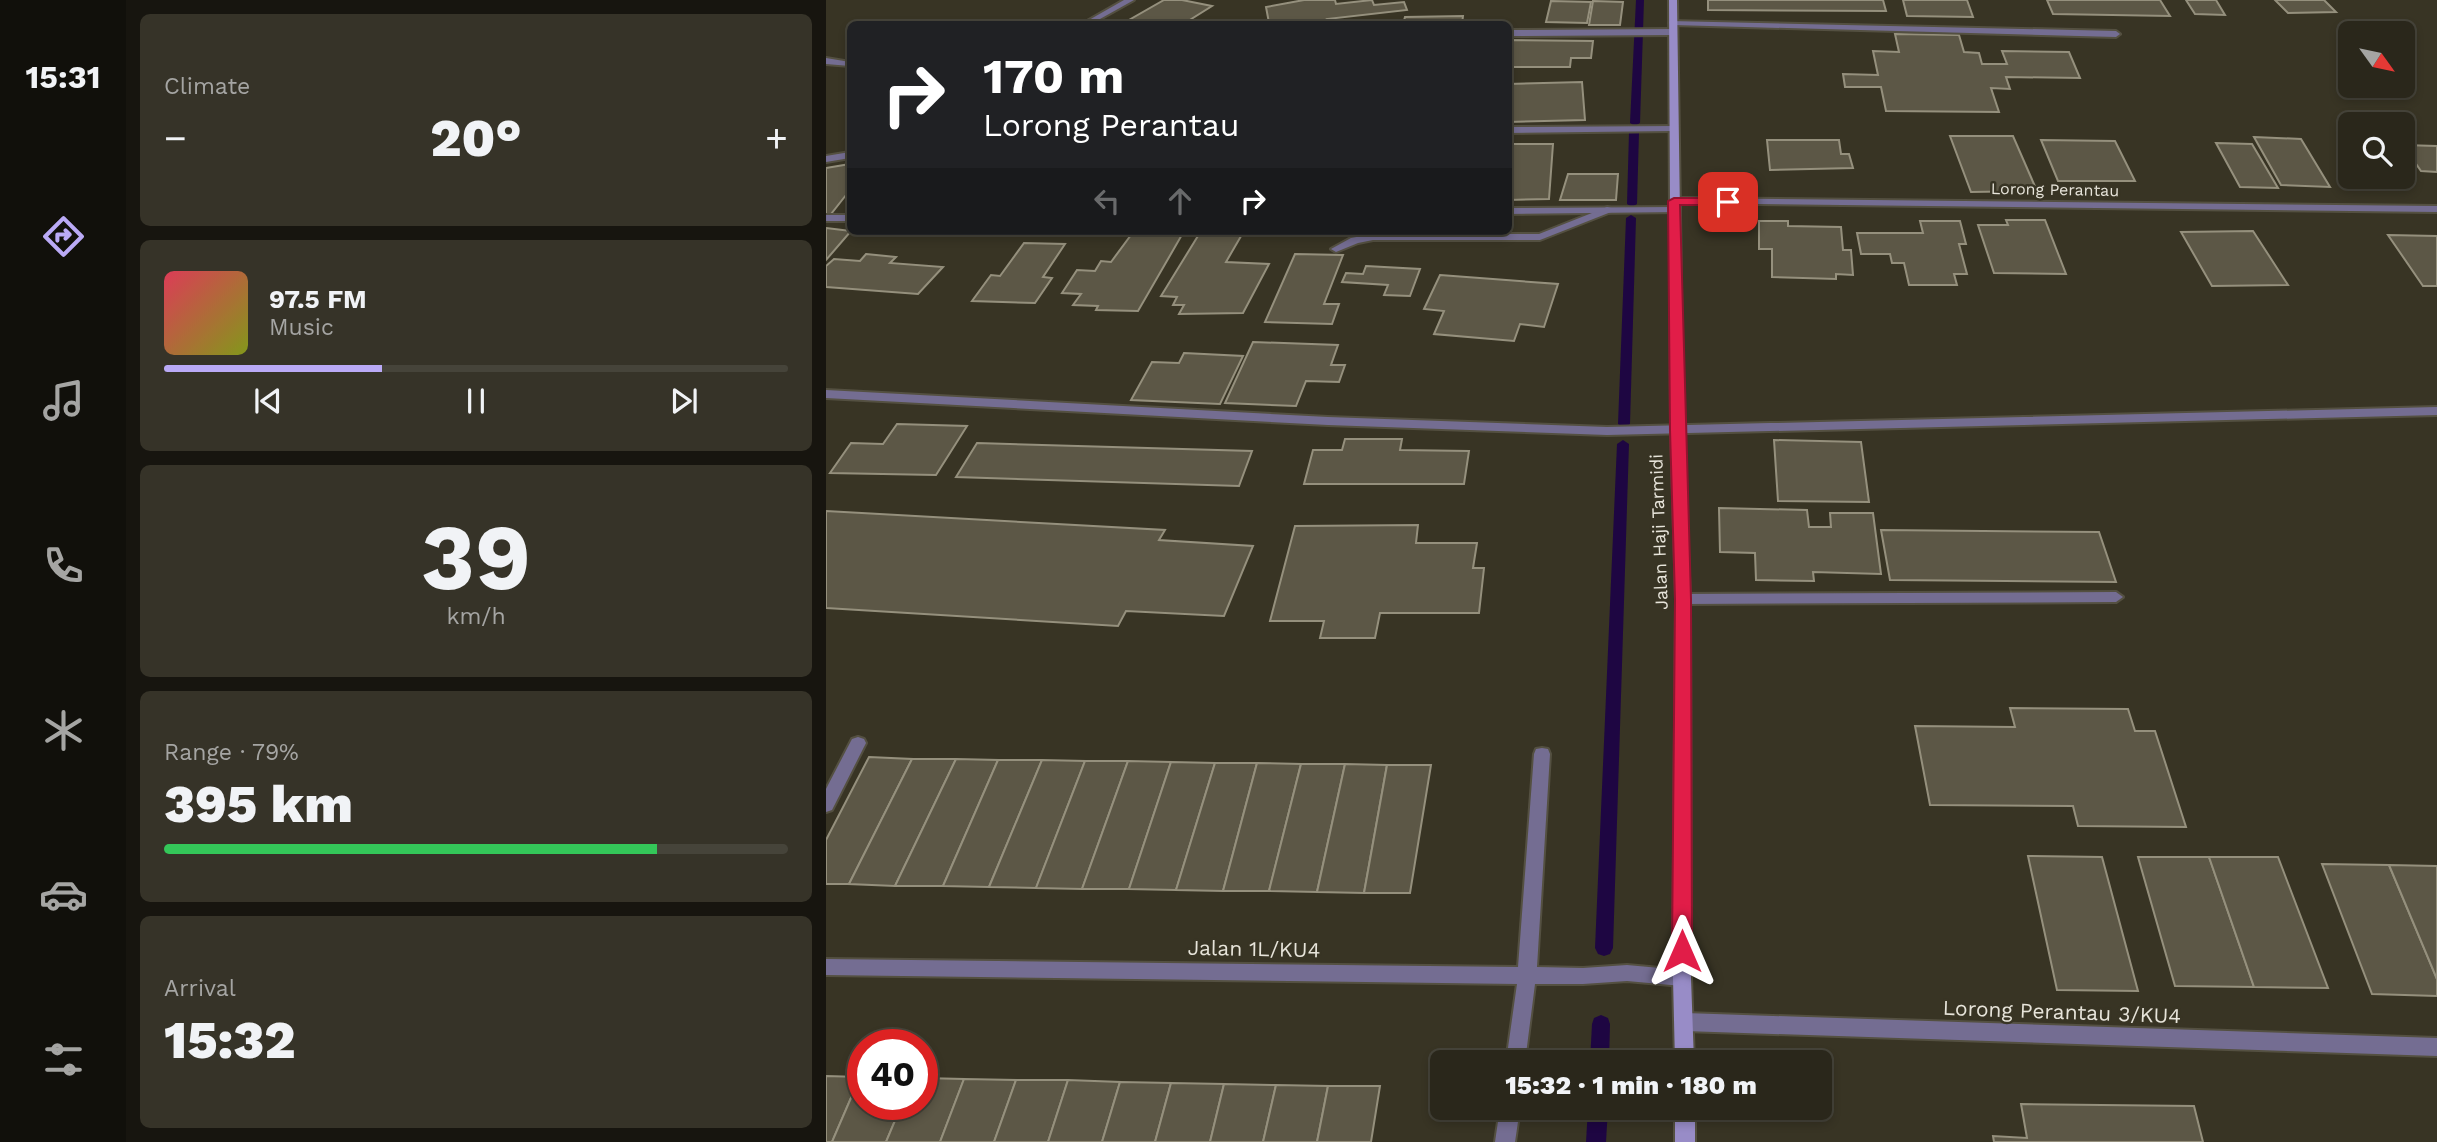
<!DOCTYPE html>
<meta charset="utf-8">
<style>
body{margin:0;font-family:"Work Sans",sans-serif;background:#363328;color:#f1f3f6;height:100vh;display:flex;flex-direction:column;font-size:26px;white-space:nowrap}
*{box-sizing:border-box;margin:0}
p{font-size:23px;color:#a5a5a3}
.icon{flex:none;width:38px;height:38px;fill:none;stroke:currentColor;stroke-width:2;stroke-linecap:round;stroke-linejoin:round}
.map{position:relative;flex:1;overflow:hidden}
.sheet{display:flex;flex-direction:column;gap:14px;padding:14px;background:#17150f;width:700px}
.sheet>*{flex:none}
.guide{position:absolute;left:21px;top:21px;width:665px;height:214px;border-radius:10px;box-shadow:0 4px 10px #0003,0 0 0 2px #46443a;background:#202124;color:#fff;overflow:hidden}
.needle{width:46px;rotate:123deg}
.fabs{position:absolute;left:1512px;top:21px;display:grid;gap:14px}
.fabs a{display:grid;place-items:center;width:77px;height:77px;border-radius:10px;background:#2a271b;box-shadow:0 4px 10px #0003,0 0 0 2px #46443a;font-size:35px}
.speed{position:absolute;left:21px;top:1029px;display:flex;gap:14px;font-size:35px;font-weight:700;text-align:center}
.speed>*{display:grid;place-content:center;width:91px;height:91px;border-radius:50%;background:#2a271b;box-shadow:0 4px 10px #0003,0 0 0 2px #46443a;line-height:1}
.speed .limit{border:10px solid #d22;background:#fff;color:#111}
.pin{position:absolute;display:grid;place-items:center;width:60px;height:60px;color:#fff;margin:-30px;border-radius:14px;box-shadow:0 4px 10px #0006}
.me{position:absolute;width:77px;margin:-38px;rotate:0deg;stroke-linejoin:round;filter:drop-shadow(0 0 5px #0008)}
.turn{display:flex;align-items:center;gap:24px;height:147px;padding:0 21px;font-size:32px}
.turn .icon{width:91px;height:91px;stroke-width:2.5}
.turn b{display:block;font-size:49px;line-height:60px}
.lanes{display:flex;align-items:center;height:66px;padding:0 21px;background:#0003;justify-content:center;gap:35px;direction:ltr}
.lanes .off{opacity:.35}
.big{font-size:52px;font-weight:800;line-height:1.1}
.sheet .card{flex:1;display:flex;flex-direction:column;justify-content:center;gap:10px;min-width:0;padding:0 24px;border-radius:10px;background:#363328}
.sheet .dial{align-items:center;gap:0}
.dial b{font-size:91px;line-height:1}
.song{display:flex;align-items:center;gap:21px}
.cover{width:84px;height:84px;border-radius:10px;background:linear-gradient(135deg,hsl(350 70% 55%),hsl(70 70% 35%))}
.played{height:7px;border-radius:4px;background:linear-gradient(90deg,#baaaf6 35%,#46443a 35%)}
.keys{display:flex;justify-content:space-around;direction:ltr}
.heat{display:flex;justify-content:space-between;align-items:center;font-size:38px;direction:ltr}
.charge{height:10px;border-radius:5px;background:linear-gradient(90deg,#34c759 79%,#46443a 0)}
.trip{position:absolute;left:604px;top:1050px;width:402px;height:70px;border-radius:10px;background:#2a271b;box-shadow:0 4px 10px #0003,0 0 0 2px #46443a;font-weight:800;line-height:70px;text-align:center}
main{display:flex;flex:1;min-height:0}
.tabs{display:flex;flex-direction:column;width:126px;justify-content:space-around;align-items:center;background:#11100b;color:#a5a5a3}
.tabs .icon{width:49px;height:49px}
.tabs .on{color:#baaaf6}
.tabs b{font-size:32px;color:#f1f3f6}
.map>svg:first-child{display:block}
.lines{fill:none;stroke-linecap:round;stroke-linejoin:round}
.stream{fill:#1e0642;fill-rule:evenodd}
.building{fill:#5c5746;stroke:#95907d;stroke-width:2}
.lane-casing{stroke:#545041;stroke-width:4}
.street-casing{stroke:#545041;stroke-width:4}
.secondary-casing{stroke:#545041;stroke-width:4}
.lane{fill:#746d92;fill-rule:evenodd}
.street{fill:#746d92;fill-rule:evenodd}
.secondary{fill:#988cc7;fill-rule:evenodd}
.route{fill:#e11d48;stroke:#92132f;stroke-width:2}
.labels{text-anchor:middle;stroke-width:5;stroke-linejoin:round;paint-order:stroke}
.far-street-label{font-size:16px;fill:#e7e4da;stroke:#383424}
.street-label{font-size:18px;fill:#e7e4da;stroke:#383424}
.near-street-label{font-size:21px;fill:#e7e4da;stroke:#383424}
</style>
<main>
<nav class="tabs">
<b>15:31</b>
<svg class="icon on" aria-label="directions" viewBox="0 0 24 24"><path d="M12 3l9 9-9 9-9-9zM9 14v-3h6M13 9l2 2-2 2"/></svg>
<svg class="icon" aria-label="music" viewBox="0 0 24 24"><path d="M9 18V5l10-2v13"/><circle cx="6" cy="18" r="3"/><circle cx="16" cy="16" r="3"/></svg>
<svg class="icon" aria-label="phone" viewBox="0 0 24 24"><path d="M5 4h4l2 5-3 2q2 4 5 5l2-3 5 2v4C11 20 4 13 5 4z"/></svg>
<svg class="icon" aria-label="climate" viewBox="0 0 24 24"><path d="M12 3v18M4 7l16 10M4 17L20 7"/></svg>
<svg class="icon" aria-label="car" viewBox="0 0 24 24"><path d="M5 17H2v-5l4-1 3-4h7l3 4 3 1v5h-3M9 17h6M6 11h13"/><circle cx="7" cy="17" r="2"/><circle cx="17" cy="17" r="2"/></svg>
<svg class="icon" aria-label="filters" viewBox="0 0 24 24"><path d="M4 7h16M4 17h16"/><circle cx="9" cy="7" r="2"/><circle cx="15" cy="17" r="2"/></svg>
</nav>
<section class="sheet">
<div class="card"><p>Climate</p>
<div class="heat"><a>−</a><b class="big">20°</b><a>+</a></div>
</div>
<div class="card">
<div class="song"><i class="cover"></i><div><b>97.5 FM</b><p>Music</p></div></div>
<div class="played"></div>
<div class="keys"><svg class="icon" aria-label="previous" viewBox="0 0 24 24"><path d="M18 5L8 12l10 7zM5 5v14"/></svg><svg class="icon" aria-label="pause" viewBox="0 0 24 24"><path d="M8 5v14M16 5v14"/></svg><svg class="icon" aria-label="next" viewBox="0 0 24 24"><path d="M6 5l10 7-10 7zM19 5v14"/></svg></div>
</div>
<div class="card dial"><b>39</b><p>km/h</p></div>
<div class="card"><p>Range · 79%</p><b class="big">395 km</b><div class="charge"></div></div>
<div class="card"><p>Arrival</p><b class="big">15:32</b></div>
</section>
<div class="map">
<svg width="1611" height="1142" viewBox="0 0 1611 1142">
<rect width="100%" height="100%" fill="#383424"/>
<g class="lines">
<!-- stream -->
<g class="stream">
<path d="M810,0H818L814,123L809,126L804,123Z"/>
<path d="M808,129L813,132L811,204L806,207L801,204L803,132Z"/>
<path d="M805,215L810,218L804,424L798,428L792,424L800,218Z"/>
<path d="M797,440L803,444L787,948L784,954L778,956L772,954L769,948L791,444Z"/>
<path d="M775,1015L782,1018L784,1024L783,1062H764L766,1024L768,1018Z"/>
<path d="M762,1108H782L780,1142H760Z"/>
</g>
</g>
<!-- building -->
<g class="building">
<path d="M338,0H356L386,6L359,23L369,24H296Z"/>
<path d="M478,0H509L510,4L546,0L548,5L578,2L581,10L501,19L503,23L493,24H463L462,21L443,23L440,7Z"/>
<path d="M882,0H1057L1060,11L882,10Z"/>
<path d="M1077,0H1141L1147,17L1081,16Z"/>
<path d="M1221,0H1334L1344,16L1227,14Z"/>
<path d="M1360,0H1390L1399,15L1369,14Z"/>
<path d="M1449,0H1498L1510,12L1462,13Z"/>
<path d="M725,1L765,2L761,23L720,22Z"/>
<path d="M767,1L797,2L794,25H763Z"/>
<path d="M637,16L636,24H577L579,17Z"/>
<path d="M1069,34L1133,35L1138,52L1153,53L1156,64H1181L1176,51L1243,52L1254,78L1180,77L1184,89L1165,88L1173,112L1060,111L1055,87H1019L1017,74L1052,75L1047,51L1073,52Z"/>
<path d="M682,40L767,41L765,58H745L744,67H682Z"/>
<path d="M756,82L759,120L682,122V84Z"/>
<path d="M1124,136H1187L1211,191L1145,192Z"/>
<path d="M1428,137L1475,139L1504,187L1455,185Z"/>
<path d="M941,140H1013L1015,154H1023L1027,168L944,170Z"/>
<path d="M1215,140L1289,141L1309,181H1232Z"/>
<path d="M1390,143L1426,144L1452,188L1414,187Z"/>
<path d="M682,144H727L723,199L682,200Z"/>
<path d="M1577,145L1611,146V172L1595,171Z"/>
<path d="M24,164V190L5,214H0V168Z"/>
<path d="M742,174H792L790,200H734Z"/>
<path d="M1180,220H1219L1240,274L1168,273L1152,225H1182Z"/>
<path d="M933,221H962V226L1015,227L1017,250H1025L1027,275L1010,274V279L946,277V249H933Z"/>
<path d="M1094,221H1134L1140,244H1133L1141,274H1128L1131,285H1083L1078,263H1066L1064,254H1035L1031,233H1097Z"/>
<path d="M0,228L25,231L0,260Z"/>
<path d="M317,231L357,233L312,311L270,310L272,306L247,305L255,294L236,293L251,270L269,271L275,261L285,262L305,235H314Z"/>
<path d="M375,231H418L400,262L443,264L417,313L353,314L358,305H347L351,297L335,296Z"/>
<path d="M1427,231L1462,285L1386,286L1355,232Z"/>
<path d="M1562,235L1611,236V286H1597Z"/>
<path d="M198,243L239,244L217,277L226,278L209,303L146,301L165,275L174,276Z"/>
<path d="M40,254L70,257L64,263L117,267L92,294L0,287V266L8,259L34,261Z"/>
<path d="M469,254L517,255L498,304H513L506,324L439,322Z"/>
<path d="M540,266L594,269L584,296L558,295L562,285L516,282L520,273L537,274Z"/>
<path d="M614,275L732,284L718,327L694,324L688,341L608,334L618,311L598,309Z"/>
<path d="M427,342L512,345L505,365H519L513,382L480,381L470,406L399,403Z"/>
<path d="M358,353L417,356L394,404L305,400L326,362L353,363Z"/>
<path d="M71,424L141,426L110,475L4,473L25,443L57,444Z"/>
<path d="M519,439H576L574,450L643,451L638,484H478L487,450H516Z"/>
<path d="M948,440L1035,442L1043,502L952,501Z"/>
<path d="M151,443L426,451L413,486L130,477Z"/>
<path d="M893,508L981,510L983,527H1005L1004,513H1047L1055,574L987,572L988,581L930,580L929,553L894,552Z"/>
<path d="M0,511L339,530L333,540L427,546L398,616L300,611L292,626L0,608Z"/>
<path d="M592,525L590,543H651L647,568H658L653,613H554L549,638H494L498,621H444L469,526Z"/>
<path d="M1055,530L1273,532L1290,582L1064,580Z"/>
<path d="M1184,708L1302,709L1309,731H1329L1360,827L1252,826L1247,806L1104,805L1089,726L1189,727Z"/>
<path d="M43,757L86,759L23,884H0V840Z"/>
<path d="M86,759H130L69,886L23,884Z"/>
<path d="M130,759L172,760L117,886H69Z"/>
<path d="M172,760H216L163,887L117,886Z"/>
<path d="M216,760L259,761L210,888L163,887Z"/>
<path d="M259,761H302L256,889L210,888Z"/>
<path d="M302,761L345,762L303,889H256Z"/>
<path d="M345,762L389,763L350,890L303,889Z"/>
<path d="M389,763H431L397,891L350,890Z"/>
<path d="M431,763L475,764L443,891H397Z"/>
<path d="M475,764H519L491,892L443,891Z"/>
<path d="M519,764L561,765L538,893L491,892Z"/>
<path d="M561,765H605L584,893H538Z"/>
<path d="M1202,856L1276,857L1312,991L1231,990Z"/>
<path d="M1312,857H1383L1428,987L1349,986Z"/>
<path d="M1383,857H1452L1502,988L1428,987Z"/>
<path d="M1496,864L1563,865L1611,979V996L1546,994Z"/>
<path d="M1563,865L1611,866V979Z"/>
<path d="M0,1076L34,1077L6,1142H0Z"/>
<path d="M34,1077H37V1104H76L60,1142H6Z"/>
<path d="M96,1078L138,1079L114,1142H60L76,1104H96Z"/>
<path d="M138,1079L190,1080L168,1142H114Z"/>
<path d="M190,1080H242L222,1142H168Z"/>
<path d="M242,1080L294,1082L276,1142H222Z"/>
<path d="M294,1082L345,1083L329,1142H276Z"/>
<path d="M345,1083L398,1084L384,1142H329Z"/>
<path d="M398,1084L450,1085L437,1142H384Z"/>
<path d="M450,1085L502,1086L491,1142H437Z"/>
<path d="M502,1086H554L545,1142H491Z"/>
<path d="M1195,1104L1368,1106L1377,1142H1168L1167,1136L1201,1138Z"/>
</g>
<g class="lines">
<defs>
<g id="lane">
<path d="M781,207L785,208V212L714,240H547L532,243L510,252L505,249L525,238L547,234H713Z"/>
<path d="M0,390L502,417L781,427L1611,407V415L781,435L502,425L0,398Z"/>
<path d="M32,737L38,739L40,743L6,810L0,812V789L26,739Z"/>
</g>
<g id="street">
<path d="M298,0H308L265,24H256Z"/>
<path d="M844,21L1290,31L1294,34L1290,37L847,25L843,23Z"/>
<path d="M682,30L847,29L851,32L847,35L682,36Z"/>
<path d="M0,58L24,62V66L0,64Z"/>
<path d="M850,126V130L847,131L682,133V127Z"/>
<path d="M24,152V158L0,162V156Z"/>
<path d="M848,198L1611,206V212L844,203V199Z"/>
<path d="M850,207L854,208V212L682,214V208Z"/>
<rect x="0" y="215" width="24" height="6"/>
<path d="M1290,592L1297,597L1290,602L857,604L850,599L857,594Z"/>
<path d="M716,748L722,749L724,754L711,967L757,968L801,965L856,970L862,972L865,978L862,984L856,986L801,981L757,984H709L699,1062H680L691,984L0,975V959L692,967L708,754L710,749Z"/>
<path d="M859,1013L1611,1038V1056L859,1031L852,1028L850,1022L852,1016Z"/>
<path d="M674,1108H694L689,1142H669Z"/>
</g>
<g id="secondary">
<path d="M843,0H851L857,430L864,599L865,978L868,1062H849L847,978L850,599L845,430Z"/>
<rect x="849" y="1108" width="20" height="34"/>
</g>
</defs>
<!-- lane casing -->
<use href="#lane" class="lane-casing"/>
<!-- street casing -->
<use href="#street" class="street-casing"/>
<!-- secondary casing -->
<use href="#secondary" class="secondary-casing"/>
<!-- lane -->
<use href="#lane" class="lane"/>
<!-- street -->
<use href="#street" class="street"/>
<!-- secondary -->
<use href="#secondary" class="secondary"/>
</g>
<!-- route -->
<path class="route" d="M848,198H902L908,202L902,205H854L865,599L866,951L863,957L856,960L849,957L846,951L849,599L844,430L842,201Z"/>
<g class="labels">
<!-- far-street labels -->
<g class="far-street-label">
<text transform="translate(1229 189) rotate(1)" y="6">Lorong Perantau</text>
</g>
<!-- street labels -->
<g class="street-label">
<text transform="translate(833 532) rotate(-92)" y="6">Jalan Haji Tarmidi</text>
</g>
<!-- near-street labels -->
<g class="near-street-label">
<text transform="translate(428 949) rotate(1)" y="7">Jalan 1L/KU4</text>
<text transform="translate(1236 1012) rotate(2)" y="7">Lorong Perantau 3/KU4</text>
</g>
</g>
</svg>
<div class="fabs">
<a><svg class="needle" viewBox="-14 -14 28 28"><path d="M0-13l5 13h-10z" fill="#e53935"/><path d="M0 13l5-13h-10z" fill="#a5a5a3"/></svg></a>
<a><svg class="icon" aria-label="search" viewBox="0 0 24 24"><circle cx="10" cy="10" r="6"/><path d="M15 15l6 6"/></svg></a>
</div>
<div class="speed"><div class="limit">40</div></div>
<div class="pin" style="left:902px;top:202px;background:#d93025"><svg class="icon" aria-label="arrive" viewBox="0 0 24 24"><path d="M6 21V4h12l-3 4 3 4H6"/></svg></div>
<svg class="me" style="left:856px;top:951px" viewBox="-20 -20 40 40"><path d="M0-17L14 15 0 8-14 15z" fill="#e11d48" stroke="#fff" stroke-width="4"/></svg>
<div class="trip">15:32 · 1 min · 180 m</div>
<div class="guide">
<div class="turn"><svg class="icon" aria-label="right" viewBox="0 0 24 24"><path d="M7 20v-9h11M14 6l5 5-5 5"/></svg><div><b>170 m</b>Lorong Perantau</div></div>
<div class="lanes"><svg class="icon off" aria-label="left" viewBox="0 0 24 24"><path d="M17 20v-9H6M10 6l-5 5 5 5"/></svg><svg class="icon off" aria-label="ahead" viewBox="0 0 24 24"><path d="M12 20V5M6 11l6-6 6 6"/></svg><svg class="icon" aria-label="right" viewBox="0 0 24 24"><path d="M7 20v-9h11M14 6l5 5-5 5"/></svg></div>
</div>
</div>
</main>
